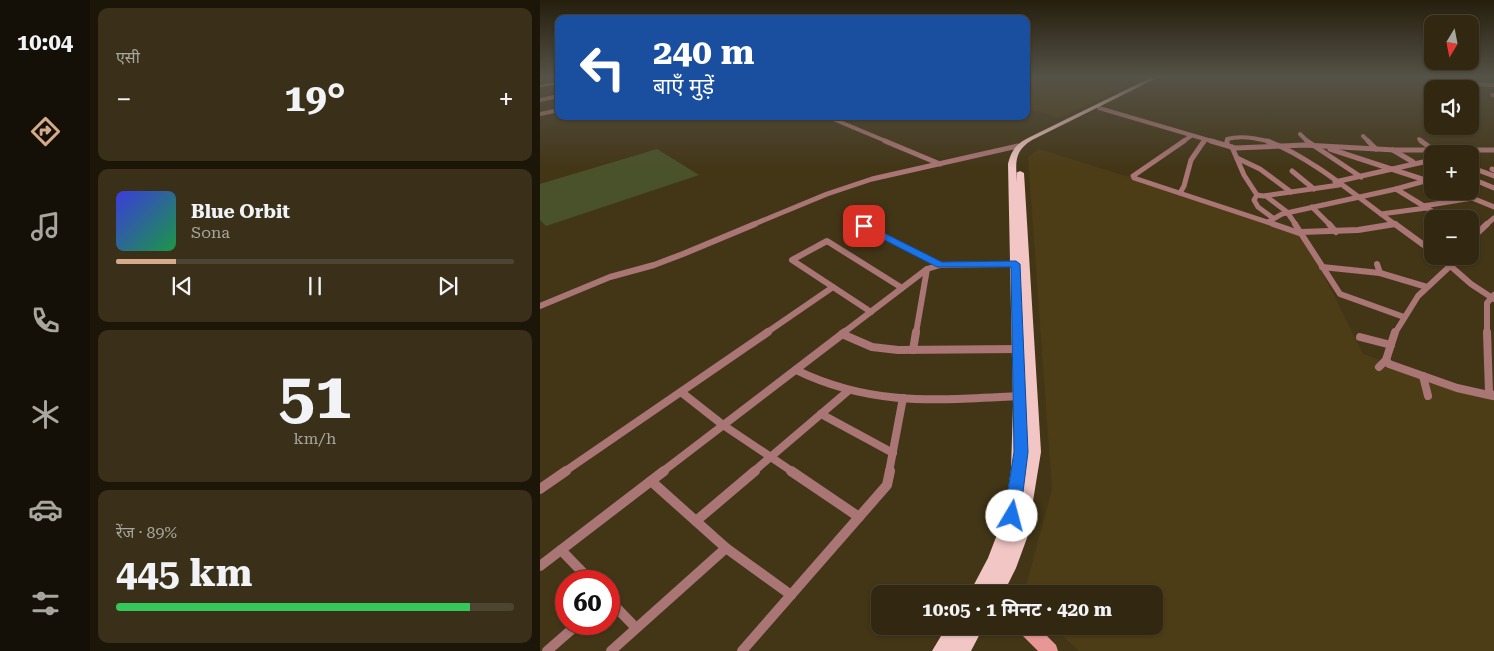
<!DOCTYPE html>
<html lang="hi">
<meta charset="utf-8">
<style>
body{margin:0;font-family:"Roboto Serif","Noto Sans Devanagari",serif;background:#3a301a;color:#f1f3f6;height:100vh;display:flex;flex-direction:column;font-size:19px;white-space:nowrap}
*{box-sizing:border-box;margin:0}
p{font-size:16px;color:#a8a69f}
.icon{flex:none;width:28px;height:28px;fill:none;stroke:currentColor;stroke-width:2;stroke-linecap:round;stroke-linejoin:round}
.map{position:relative;flex:1;overflow:hidden}
.details{display:flex;flex-direction:column;gap:8px;padding:8px;background:#1c1609;width:450px}
.details>*{flex:none}
.top-card{position:absolute;left:15px;top:15px;width:475px;height:105px;border-radius:10px;box-shadow:0 1px 4px #0004,0 0 0 1px #4d4431;background:#1a4fa0;color:#fff;overflow:hidden}
.needle{width:32px;rotate:190deg}
.controls{position:absolute;left:884px;top:15px;display:grid;gap:10px}
.controls a{display:grid;place-items:center;width:55px;height:55px;border-radius:10px;background:#322811;box-shadow:0 1px 4px #0004,0 0 0 1px #4d4431;font-size:25px}
.speed{position:absolute;left:15px;top:570px;display:flex;gap:10px;font-size:25px;font-weight:700;text-align:center}
.speed>*{display:grid;place-content:center;width:65px;height:65px;border-radius:50%;background:#322811;box-shadow:0 1px 4px #0004,0 0 0 1px #4d4431;line-height:1}
.speed .limit{border:8px solid #d22;background:#fff;color:#111}
.pin{position:absolute;display:grid;place-items:center;width:42px;height:42px;color:#fff;margin:-21px;border-radius:10px;box-shadow:0 2px 8px #0006}
.me{position:absolute;width:55px;margin:-28px;rotate:8deg;stroke-linejoin:round;filter:drop-shadow(0 0 4px #0008)}
.turn{display:flex;align-items:center;gap:18px;height:105px;padding:0 15px;font-size:22px}
.turn .icon{width:65px;height:65px;stroke-width:2.5}
.turn b{display:block;font-size:35px;line-height:42px}
.big{font-size:38px;font-weight:700;line-height:1.1}
.details .card{flex:1;display:flex;flex-direction:column;justify-content:center;gap:8px;min-width:0;padding:0 18px;border-radius:10px;background:#3a301a}
.details .dial{align-items:center;gap:0}
.dial b{font-size:65px;line-height:1}
.song{display:flex;align-items:center;gap:15px}
.cover{width:60px;height:60px;border-radius:8px;background:linear-gradient(135deg,hsl(240 70% 55%),hsl(140 70% 35%))}
.played{height:5px;border-radius:2px;background:linear-gradient(90deg,#d6ab8b 15%,#4d4431 15%)}
.keys{display:flex;justify-content:space-around;direction:ltr}
.heat{display:flex;justify-content:space-between;align-items:center;font-size:28px;direction:ltr}
.charge{height:8px;border-radius:4px;background:linear-gradient(90deg,#34c759 89%,#4d4431 0)}
.trip{position:absolute;left:331px;top:585px;width:292px;height:50px;border-radius:10px;background:#322811;box-shadow:0 1px 4px #0004,0 0 0 1px #4d4431;font-weight:700;line-height:50px;text-align:center}
main{display:flex;flex:1;min-height:0}
.menu{display:flex;flex-direction:column;width:90px;justify-content:space-around;align-items:center;background:#141007;color:#a8a69f}
.menu .icon{width:35px;height:35px}
.menu .on{color:#d6ab8b}
.menu b{font-size:22px;color:#f1f3f6}
.map>svg:first-child{display:block}
.built{fill:#4d3d16}
.green{fill:#4a522b}
.lines{fill:none;stroke-linecap:round;stroke-linejoin:round}
.street-far4{stroke:#a97575;stroke-width:4}
.street-far3{stroke:#a97575;stroke-width:5}
.street-far2{stroke:#a97575;stroke-width:6}
.street-far1{stroke:#a97575;stroke-width:8}
.street{stroke:#a97575;stroke-width:10}
.secondary{fill:#e99796;fill-rule:evenodd}
.primary{fill:#f1c6c4;fill-rule:evenodd}
.route{fill:#1a73e8;stroke:#114b97}
</style>
<main>
<nav class="menu">
<b>10:04</b>
<svg class="icon on" aria-label="directions" viewBox="0 0 24 24"><path d="M12 3l9 9-9 9-9-9zM9 14v-3h6M13 9l2 2-2 2"/></svg>
<svg class="icon" aria-label="music" viewBox="0 0 24 24"><path d="M9 18V5l10-2v13"/><circle cx="6" cy="18" r="3"/><circle cx="16" cy="16" r="3"/></svg>
<svg class="icon" aria-label="phone" viewBox="0 0 24 24"><path d="M5 4h4l2 5-3 2q2 4 5 5l2-3 5 2v4C11 20 4 13 5 4z"/></svg>
<svg class="icon" aria-label="climate" viewBox="0 0 24 24"><path d="M12 3v18M4 7l16 10M4 17L20 7"/></svg>
<svg class="icon" aria-label="car" viewBox="0 0 24 24"><path d="M5 17H2v-5l4-1 3-4h7l3 4 3 1v5h-3M9 17h6M6 11h13"/><circle cx="7" cy="17" r="2"/><circle cx="17" cy="17" r="2"/></svg>
<svg class="icon" aria-label="filters" viewBox="0 0 24 24"><path d="M4 7h16M4 17h16"/><circle cx="9" cy="7" r="2"/><circle cx="15" cy="17" r="2"/></svg>
</nav>
<section class="details">
<div class="card"><p>एसी</p>
<div class="heat"><a>−</a><b class="big">19°</b><a>+</a></div>
</div>
<div class="card">
<div class="song"><i class="cover"></i><div><b>Blue Orbit</b><p>Sona</p></div></div>
<div class="played"></div>
<div class="keys"><svg class="icon" aria-label="previous" viewBox="0 0 24 24"><path d="M18 5L8 12l10 7zM5 5v14"/></svg><svg class="icon" aria-label="pause" viewBox="0 0 24 24"><path d="M8 5v14M16 5v14"/></svg><svg class="icon" aria-label="next" viewBox="0 0 24 24"><path d="M6 5l10 7-10 7zM19 5v14"/></svg></div>
</div>
<div class="card dial"><b>51</b><p>km/h</p></div>
<div class="card"><p>रेंज · 89%</p><b class="big">445 km</b><div class="charge"></div></div>
</section>
<div class="map">
<svg width="954" height="651" viewBox="0 0 954 651">
<rect width="100%" height="100%" fill="#433617"/>
<!-- built -->
<g class="built">
<path d="M486,77H607L519,118L486,108Z"/>
<path d="M499,149L762,231L823,354L954,398V651H539L512,626H615V594H484L512,489L488,157Z"/>
</g>
<!-- green -->
<path class="green" d="M117,149L159,175L6,226L0,220V184Z"/>
<g class="lines">
<!-- street-far4 -->
<g class="street-far4">
<path d="M937,84L954,85"/>
<path d="M952,95H954"/>
<path d="M0,100L19,96"/>
<path d="M559,108L675,142"/>
<path d="M0,114L19,110"/>
<path d="M286,116L348,142"/>
<path d="M760,134L768,142"/>
<path d="M823,136L829,142"/>
<path d="M879,139L883,142"/>
<path d="M642,142L651,136"/>
<path d="M664,142L665,140"/>
<path d="M687,142V139C701,135 717,138 731,142"/>
</g>
<!-- street-far3 -->
<g class="street-far3">
<path d="M345,141L400,164"/>
<path d="M644,141L593,176L594,178L736,225"/>
<path d="M671,141L695,148L764,145L855,150H954"/>
<path d="M687,141V145"/>
<path d="M727,141C767,154 821,200 856,225"/>
<path d="M767,141L821,177"/>
<path d="M828,141L836,149"/>
<path d="M881,141L895,151"/>
<path d="M692,147L704,175L717,195L723,196L799,185"/>
<path d="M790,149L885,180"/>
<path d="M853,150L873,162"/>
<path d="M697,158L720,169L751,192"/>
<path d="M930,167L954,176"/>
<path d="M952,169L954,170"/>
<path d="M752,171L774,189"/>
<path d="M930,178L954,188"/>
<path d="M795,182L892,160"/>
<path d="M856,189L905,219"/>
<path d="M915,191L954,207"/>
<path d="M640,193L644,186L651,160L664,141"/>
<path d="M717,195L714,200L718,207L733,218"/>
<path d="M726,196L747,212L756,225"/>
<path d="M883,206L933,198"/>
<path d="M772,207L790,225"/>
<path d="M841,214L886,208"/>
<path d="M728,222L742,214L856,189L892,179"/>
<path d="M212,225L287,194L332,179L478,146"/>
<path d="M847,225L856,224"/>
<path d="M946,225L954,218"/>
</g>
<!-- street-far2 -->
<g class="street-far2">
<path d="M733,224L762,234"/>
<path d="M755,224L800,294L864,317"/>
<path d="M789,224L796,232"/>
<path d="M855,224L892,251"/>
<path d="M324,226L400,265"/>
<path d="M761,232L818,230L855,224"/>
<path d="M930,240L947,224"/>
<path d="M899,256L931,284L954,299"/>
<path d="M906,261L912,256"/>
<path d="M837,264L840,273L887,287"/>
<path d="M782,267L840,273"/>
<path d="M293,287L252,260L287,241L362,288"/>
<path d="M0,306L70,277L114,265L143,254L215,224"/>
<path d="M226,333L293,287L331,312"/>
<path d="M303,333L387,269L400,265L475,264"/>
<path d="M376,333L387,269"/>
<path d="M855,333L878,296L909,267"/>
<path d="M947,333V303L954,295"/>
</g>
<!-- street-far1 -->
<g class="street-far1">
<path d="M855,332L846,360L849,364L917,388L953,396"/>
<path d="M947,332L949,392L954,396"/>
<path d="M302,334L332,347L358,350L478,349"/>
<path d="M820,337L851,345"/>
<path d="M373,350L376,332"/>
<path d="M839,367L846,360"/>
<path d="M256,370C332,407 398,400 479,396"/>
<path d="M883,376L888,396"/>
<path d="M141,392L183,425L253,472"/>
<path d="M281,414L353,453"/>
<path d="M24,472L228,332"/>
<path d="M122,472L305,332"/>
<path d="M213,472L308,391"/>
<path d="M349,472L363,398"/>
</g>
<!-- street -->
<g class="street">
<path d="M251,471L319,517"/>
<path d="M111,481L186,548"/>
<path d="M0,489L26,471"/>
<path d="M156,521L215,471"/>
<path d="M21,550L51,581"/>
<path d="M0,566L124,471"/>
<path d="M69,600L96,628"/>
<path d="M7,651L38,624"/>
<path d="M71,651L186,548L251,595"/>
<path d="M202,651L347,485L350,471"/>
</g>
<!-- secondary -->
<g class="secondary">
<path d="M19,82V84L0,87V85Z"/>
<path d="M477,626H497L516,645L518,651H498L479,632Z"/>
</g>
<!-- primary -->
<g class="primary">
<path d="M612,77H619L492,140C473,152 476,163 477,183L476,173L480,171L484,173L501,452L487,538L476,568L463,594H429L448,558L458,532L466,502L471,470L473,406L468,164C471,151 476,144 488,138Z"/>
<path d="M407,626H444L431,651H392Z"/>
</g>
</g>
<!-- sky -->
<linearGradient id="sky" x2="0" y2="1"><stop stop-color="#251e0d"/><stop offset="0.46" stop-color="#555247"/><stop offset="1" stop-color="#555247" stop-opacity="0"/></linearGradient>
<rect width="954" height="168" fill="url(#sky)"/>
<!-- route -->
<path class="route" d="M324,223L402,262L476,261L480,264L488,452L480,516L478,521L472,523L466,521L464,516L474,452L471,267H397L321,228V224Z"/>
</svg>
<div class="controls">
<a><svg class="needle" viewBox="-14 -14 28 28"><path d="M0-13l5 13h-10z" fill="#e53935"/><path d="M0 13l5-13h-10z" fill="#a8a69f"/></svg></a>
<a><svg class="icon" aria-label="sound" viewBox="0 0 24 24"><path d="M4 9h4l5-4v14l-5-4H4zM17 9q2 3 0 6"/></svg></a>
<a>+</a>
<a>−</a>
</div>
<div class="speed"><div class="limit">60</div></div>
<div class="pin" style="left:324px;top:226px;background:#d93025"><svg class="icon" aria-label="arrive" viewBox="0 0 24 24"><path d="M6 21V4h12l-3 4 3 4H6"/></svg></div>
<svg class="me" style="left:472px;top:516px" viewBox="-20 -20 40 40"><circle r="19" fill="#fff"/><path d="M0-13L10 11 0 6-10 11z" fill="#1a73e8"/></svg>
<div class="trip">10:05 · 1 मिनट · 420 m</div>
<div class="top-card">
<div class="turn"><svg class="icon" aria-label="left" viewBox="0 0 24 24"><path d="M17 20v-9H6M10 6l-5 5 5 5"/></svg><div><b>240 m</b>बाएँ मुड़ें</div></div>
</div>
</div>
</main>
